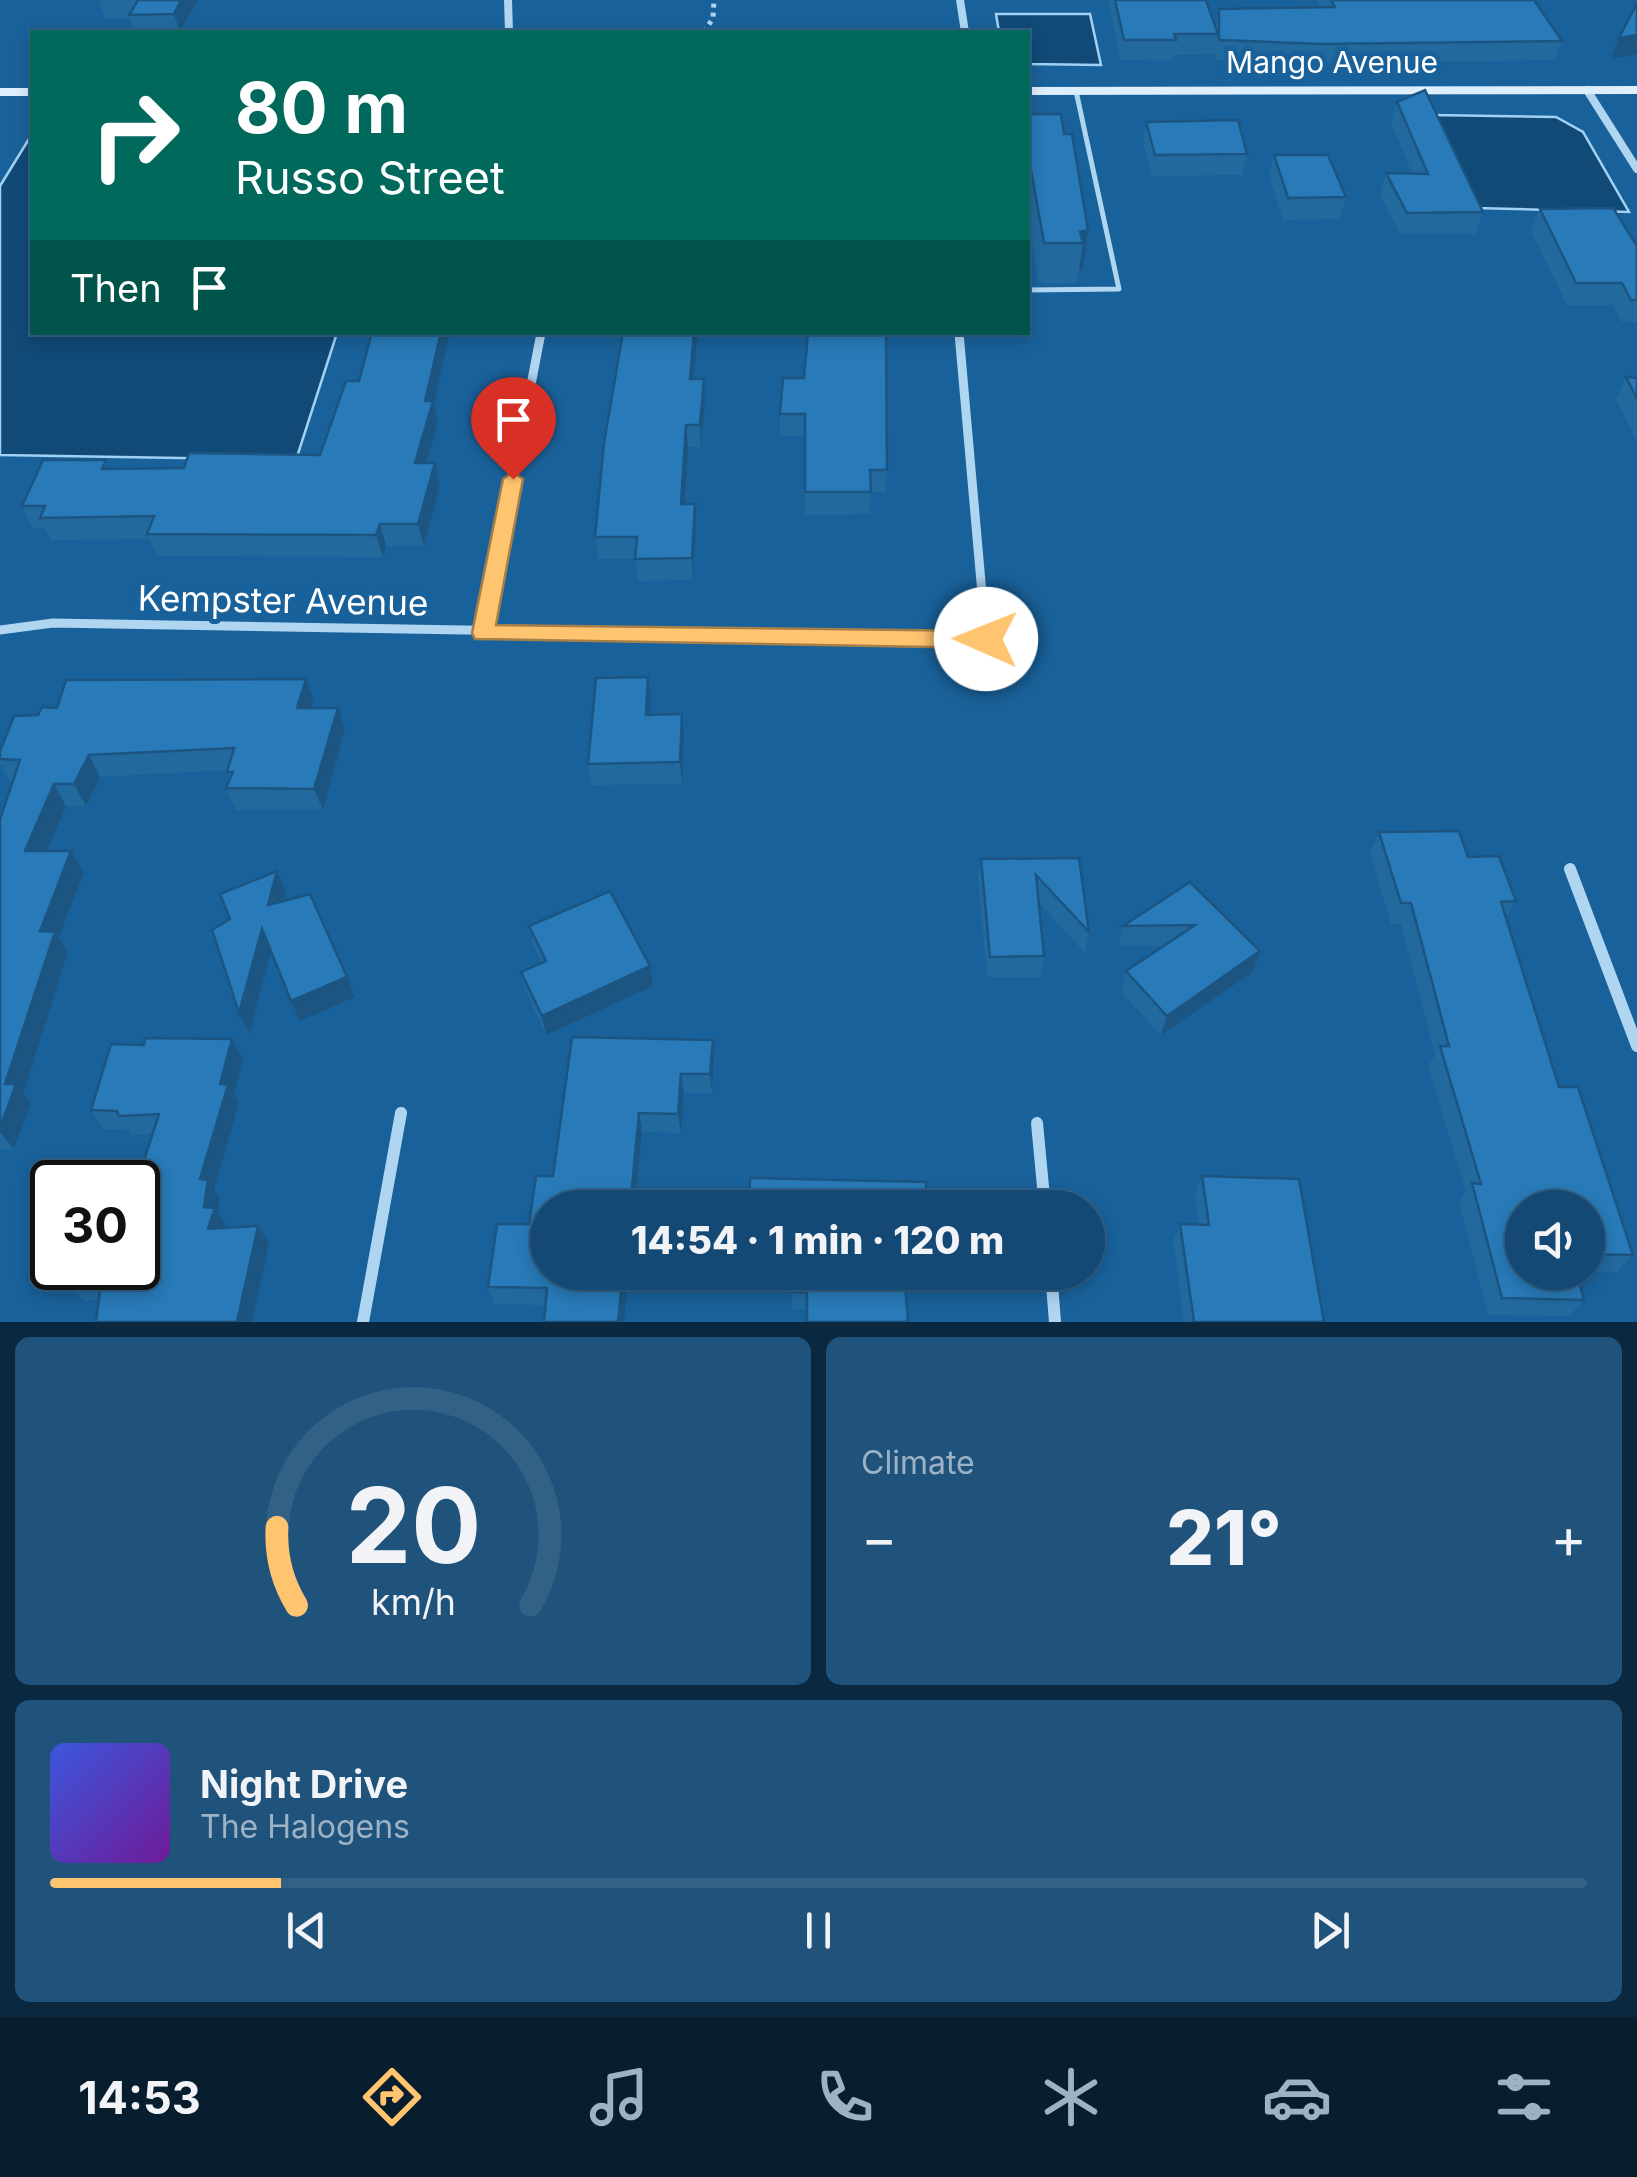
<!DOCTYPE html>
<meta charset="utf-8">
<style>
body{margin:0;font-family:Inter,sans-serif;background:#20537c;color:#f1f3f6;height:100vh;display:flex;flex-direction:column;font-size:38px;white-space:nowrap}
*{box-sizing:border-box;margin:0}
p{font-size:32px;color:#9db2c5}
.icon{flex:none;width:55px;height:55px;fill:none;stroke:currentColor;stroke-width:2;stroke-linecap:round;stroke-linejoin:round}
.map{position:relative;height:1322px;overflow:hidden}
.sheet{display:flex;flex-direction:column;gap:15px;padding:15px;background:#0a2840;flex:1}
.sheet>*{flex:none}
.top-card{position:absolute;left:30px;top:30px;width:1000px;height:305px;border-radius:0px;box-shadow:0 5px 15px #0003,0 0 0 2px #326186;background:#00695c;color:#fff;overflow:hidden}
.controls{position:absolute;left:1505px;top:1190px;display:grid;gap:20px}
.controls a{display:grid;place-items:center;width:100px;height:100px;border-radius:50%;background:#134974;box-shadow:0 5px 15px #0003,0 0 0 2px #326186;font-size:50px}
.speed{position:absolute;left:30px;top:1160px;display:flex;gap:20px;font-size:50px;font-weight:700;text-align:center}
.speed>*{display:grid;place-content:center;width:130px;height:130px;border-radius:50%;background:#134974;box-shadow:0 5px 15px #0003,0 0 0 2px #326186;line-height:1}
.speed .limit{border:5px solid #111;border-radius:15px;background:#fff;color:#111}
.pin{position:absolute;display:grid;place-items:center;width:85px;height:85px;color:#fff;margin:-102px -42px;border-radius:50% 50% 50% 0;rotate:-45deg;box-shadow:0 0 10px #0007}
.pin .icon{rotate:45deg}
.me{position:absolute;width:110px;margin:-55px;rotate:271deg;stroke-linejoin:round;filter:drop-shadow(0 0 8px #0008)}
.turn{display:flex;align-items:center;gap:35px;height:210px;padding:0 40px;font-size:45px}
.turn .icon{width:130px;height:130px;stroke-width:2.5}
.turn b{display:block;font-size:70px;line-height:85px}
.then{display:flex;align-items:center;height:95px;padding:0 40px;background:#0003;gap:20px;font-size:38px}
.big{font-size:75px;font-weight:800;line-height:1.1}
.sheet .widget{flex:1;display:flex;flex-direction:column;justify-content:center;gap:15px;min-width:0;padding:0 35px;border-radius:15px;background:#20537c}
.sheet .dial{align-items:center;gap:0}
.dial svg{height:260px;overflow:visible;fill:none;stroke:#326186;stroke-width:7;stroke-linecap:round;text-anchor:middle}
.dial text{fill:#f1f3f6;stroke:none}
.song{display:flex;align-items:center;gap:30px}
.cover{width:120px;height:120px;border-radius:15px;background:linear-gradient(135deg,hsl(230 70% 55%),hsl(280 70% 35%))}
.played{height:10px;border-radius:5px;background:linear-gradient(90deg,#ffc46f 15%,#326186 15%)}
.keys{display:flex;justify-content:space-around;direction:ltr}
.heat{display:flex;justify-content:space-between;align-items:center;font-size:55px;direction:ltr}
.sheet .tiles{flex:1;display:grid;gap:15px;grid-template-columns:1fr 1fr}
.widget:last-child{grid-column:span 2}
.trip{position:absolute;left:530px;top:1190px;width:575px;height:100px;border-radius:50px;background:#134974;box-shadow:0 5px 15px #0003,0 0 0 2px #326186;font-weight:800;line-height:100px;text-align:center}
.dock{display:flex;height:160px;justify-content:space-around;align-items:center;background:#081d2e;color:#9db2c5}
.dock .icon{width:70px;height:70px}
.dock .active{color:#ffc46f}
.dock b{font-size:45px;color:#f1f3f6}
.map>svg:first-child{display:block}
.water{fill:#114977;stroke:#a1d1f3;stroke-width:2.5}
.lines{fill:none;stroke-linecap:round;stroke-linejoin:round}
.path{stroke:#afd5f1;stroke-width:5;stroke-dasharray:4 5;stroke-linecap:butt}
.lane{stroke:#afd5f1;stroke-width:5}
.street-far2{stroke:#afd5f1;stroke-width:8}
.street-far1{stroke:#afd5f1;stroke-width:9}
.street{stroke:#afd5f1;stroke-width:12}
.secondary{fill:#ddeefc;fill-rule:evenodd}
.wall{fill:#22699e}
.shaded-wall{fill:#1c5581}
.building{fill:#287ab8;stroke:#1c5581;stroke-width:2.5}
.route{fill:#ffc46f;stroke:#a67f48;stroke-width:2.5}
.labels{text-anchor:middle;stroke-width:10;stroke-linejoin:round;paint-order:stroke}
.far-street-label{font-size:30px;fill:#fff;stroke:#19619a}
.street-label{font-size:35px;fill:#fff;stroke:#19619a}
</style>
<div class="map">
<svg width="1637" height="1322" viewBox="0 0 1637 1322">
<rect width="100%" height="100%" fill="#19619a"/>
<!-- water -->
<g class="water">
<path d="M996,14H1090L1101,65L1028,64V32H999Z"/>
<path d="M1432,115L1556,117L1583,132L1629,212L1475,208Z"/>
<path d="M32,134V332L337,333L296,460L0,455V186Z"/>
</g>
<g class="lines">
<!-- path -->
<path class="path" d="M704,32L713,18L714,0"/>
<!-- lane -->
<path class="lane" d="M1028,290L1119,289L1076,91"/>
<!-- street-far2 -->
<g class="street-far2">
<path d="M508,0L509,32"/>
<path d="M960,0L965,32"/>
<path d="M1587,90L1637,169"/>
</g>
<!-- street-far1 -->
<g class="street-far1">
<path d="M0,630L53,623L986,639L959,333"/>
<path d="M483,633L541,333"/>
</g>
<!-- street -->
<g class="street">
<path d="M1570,869L1637,1046"/>
<path d="M1037,1123L1045,1208"/>
<path d="M1051,1272L1055,1322"/>
<path d="M363,1322L401,1113"/>
</g>
<!-- secondary -->
<g class="secondary">
<path d="M1637,86V94L1028,95V87Z"/>
<rect x="0" y="88" width="32" height="8"/>
</g>
</g>
<!-- wall -->
<g class="wall">
<path d="M99,0H198L181,32H135L130,18L105,19Z"/>
<path d="M1108,0H1206L1216,27L1219,9L1321,8L1317,0H1534L1562,41L1555,60L1315,64L1215,60V47L1214,54L1173,55L1172,61L1121,60Z"/>
<path d="M1397,102L1483,212L1476,234H1400L1380,195L1386,173H1412L1391,123Z"/>
<path d="M1028,114L1064,134L1088,230L1083,270L1079,271L1077,283H1039L1028,217Z"/>
<path d="M1146,122L1247,154L1242,175L1152,176L1143,144Z"/>
<path d="M1274,155L1346,197L1340,219L1283,220L1269,176Z"/>
<path d="M1540,209L1637,246V322H1622L1613,305H1567L1531,231Z"/>
<path d="M1626,377L1637,378V442L1616,400Z"/>
<path d="M804,378L887,470L886,492H871L870,514L805,515V436H780V414Z"/>
<path d="M693,379H704L705,401L701,447H688L684,504H695L696,526L693,580L638,581L635,559H598L595,537Z"/>
<path d="M434,405L438,423L427,463L440,486L424,546H386L383,557L157,556L149,539L51,540L45,528L33,529L22,506L110,469L184,468L320,455Z"/>
<path d="M648,677L651,699L650,715L684,736L682,784L592,785L588,764Z"/>
<path d="M314,701L312,708L345,729L323,810H236L226,788L230,779L228,770L100,777L86,806H66L47,851H71L84,873L59,937L68,952L23,1094L31,1103L14,1149L0,1150V819L13,780H10L0,764V751L38,715L57,708Z"/>
<path d="M1379,832L1468,857L1516,901L1506,918L1559,1087L1633,1255L1617,1272H1588V1208H1522L1584,1300L1569,1316L1488,1315L1459,1202L1466,1192L1428,1066L1435,1055L1401,924H1391L1370,853Z"/>
<path d="M1079,858L1089,932L1085,953L1039,903L1044,956L1040,977H987L978,880L981,859Z"/>
<path d="M1190,882L1260,951L1253,972L1161,1035L1121,992L1126,971L1164,946H1118L1123,926Z"/>
<path d="M529,926L653,986L546,1035L526,992L521,972L542,963L534,947Z"/>
<path d="M572,1037L714,1059L712,1093H684L681,1133L642,1132L635,1208H548V1272H629L624,1322H544L546,1305L494,1304L488,1287L529,1224L553,1176Z"/>
<path d="M232,1039L243,1059L234,1094L239,1104L214,1189L220,1198L218,1212L227,1226L226,1228L269,1244L99,1300L84,1301L69,1284L138,1268L152,1134L132,1135L128,1130L104,1129L91,1110L144,1045Z"/>
<path d="M1202,1176L1324,1322H1184L1173,1242L1180,1224L1199,1225L1195,1195Z"/>
<path d="M792,1272L908,1322L807,1309H792Z"/>
</g>
<!-- shaded-wall -->
<g class="shaded-wall">
<path d="M181,0H198L180,32L174,14Z"/>
<path d="M1637,35V54L1611,59L1619,38Z"/>
<path d="M1088,230L1083,270L1079,271L1083,243L1080,232Z"/>
<path d="M441,332H450L434,405L438,423L420,485L415,463L425,401Z"/>
<path d="M694,332H698L691,401L690,379Z"/>
<path d="M704,379L705,401L701,447L700,425Z"/>
<path d="M686,425L688,447L683,526L681,504Z"/>
<path d="M435,463L440,486L424,546L418,524Z"/>
<path d="M695,504L696,526L693,580L692,558Z"/>
<path d="M380,524L386,546L383,557L376,535Z"/>
<path d="M648,677L651,699L648,737L646,715Z"/>
<path d="M306,679L314,701L305,729L297,708Z"/>
<path d="M338,708L345,729L323,810L314,789Z"/>
<path d="M682,714L684,736L682,784L680,762Z"/>
<path d="M89,755L100,777L86,806L74,784Z"/>
<path d="M54,784L66,806L38,872L25,851Z"/>
<path d="M71,851L84,873L59,937L68,952L23,1094L31,1103L14,1149L0,1132L5,1084L40,931Z"/>
<path d="M277,871L286,892L278,926L268,905Z"/>
<path d="M262,929L271,950L250,1033L239,1013Z"/>
<path d="M1260,951L1253,972L1161,1035L1167,1016Z"/>
<path d="M650,966L653,986L546,1035L542,1016Z"/>
<path d="M347,977L355,997L300,1021L291,1001Z"/>
<path d="M232,1039L243,1059L234,1094L239,1104L214,1189L220,1198L218,1212L227,1226L220,1246L208,1229L200,1179L220,1084Z"/>
<path d="M713,1040L714,1059L712,1093L710,1074Z"/>
<path d="M681,1074L684,1093L681,1133L678,1114Z"/>
<path d="M639,1113L642,1132L635,1208H630Z"/>
<path d="M258,1226L269,1244L252,1322H237Z"/>
<path d="M623,1272H629L624,1322H618Z"/>
</g>
<!-- building -->
<g class="building">
<path d="M138,0H181L174,14L129,15Z"/>
<path d="M1115,0H1206L1218,34H1174L1176,40H1124Z"/>
<path d="M1331,0H1534L1562,41L1320,44L1219,40V9L1335,7Z"/>
<path d="M1637,3V35L1619,38Z"/>
<path d="M1425,90L1483,212L1407,213L1386,173L1428,174L1397,102Z"/>
<path d="M1028,114H1061L1064,134H1072L1088,230L1080,232L1083,243H1044L1028,153V134H1030Z"/>
<path d="M1238,120L1247,154L1155,155L1146,122Z"/>
<path d="M1274,155H1328L1346,197L1288,198Z"/>
<path d="M1613,208L1637,246V300H1631L1622,283H1576L1540,209Z"/>
<path d="M372,332H441L425,401H433L415,463H435L418,524H380L376,535L147,534L154,516L40,518L45,506H22L43,460H106L102,469L184,468L189,453L320,455L346,381H359Z"/>
<path d="M623,332H694L690,379H704L700,425H686L681,504H695L692,558L635,559L637,537H595L604,443Z"/>
<path d="M808,332H882V334L886,335L887,470H870L871,492H805V414H780L783,378H804Z"/>
<path d="M1626,377L1637,378V399Z"/>
<path d="M648,677L646,715L682,714L680,762L588,764L596,678Z"/>
<path d="M306,679L297,708H338L314,789L226,788L233,772H227L234,748L89,755L74,784H54L25,851H71L40,931L55,932L5,1084H16L0,1128V819L20,760L0,759V751L14,716L38,715L42,707L57,708L66,680Z"/>
<path d="M1459,831L1468,857L1499,856L1516,901L1501,902L1559,1087H1578L1633,1255L1588,1254V1208H1522V1272H1576L1584,1300L1502,1298L1472,1183L1481,1184L1440,1046H1449L1411,903H1401L1379,832Z"/>
<path d="M1079,858L1089,932L1036,875L1044,956L990,957L981,859Z"/>
<path d="M277,871L268,905L310,894L347,977L291,1001L262,929L239,1013L212,930L230,919L220,894Z"/>
<path d="M1190,882L1260,951L1167,1016L1126,971L1195,925L1123,926Z"/>
<path d="M610,891L650,966L542,1016L521,972L546,961L529,926Z"/>
<path d="M572,1037L713,1040L710,1074H681L678,1114L639,1113L630,1208H548V1272H623L618,1322H544L547,1288L488,1287L497,1224H529L536,1176H553Z"/>
<path d="M145,1038L232,1039L220,1084L228,1085L200,1179L208,1180L204,1207L215,1208L208,1229L258,1226L237,1322H96L101,1282L69,1284L74,1268H138L137,1182L159,1114L119,1116L117,1111L91,1110L111,1044L144,1045Z"/>
<path d="M1202,1176L1299,1179L1324,1322H1194L1180,1224L1209,1225Z"/>
<path d="M750,1178L926,1182L927,1208H749Z"/>
<path d="M792,1272H904L908,1322H807V1292H791Z"/>
</g>
<!-- route -->
<path class="route" d="M513,472L523,479L496,625L986,631L997,639L986,648L475,639L472,633L503,479Z"/>
<g class="labels">
<!-- far-street labels -->
<g class="far-street-label">
<text x="1332" y="73">Mango Avenue</text>
</g>
<!-- street labels -->
<g class="street-label">
<text transform="translate(283 601) rotate(1)" y="12">Kempster Avenue</text>
</g>
</g>
</svg>
<div class="controls">
<a><svg class="icon" aria-label="sound" viewBox="0 0 24 24"><path d="M4 9h4l5-4v14l-5-4H4zM17 9q2 3 0 6"/></svg></a>
</div>
<div class="speed"><div class="limit">30</div></div>
<div class="pin" style="left:513px;top:479px;background:#d93025"><svg class="icon" aria-label="arrive" viewBox="0 0 24 24"><path d="M6 21V4h12l-3 4 3 4H6"/></svg></div>
<svg class="me" style="left:986px;top:639px" viewBox="-20 -20 40 40"><circle r="19" fill="#fff"/><path d="M0-13L10 11 0 6-10 11z" fill="#ffc46f"/></svg>
<div class="trip">14:54 · 1 min · 120 m</div>
<div class="top-card">
<div class="turn"><svg class="icon" aria-label="right" viewBox="0 0 24 24"><path d="M7 20v-9h11M14 6l5 5-5 5"/></svg><div><b>80 m</b>Russo Street</div></div>
<div class="then">Then<svg class="icon" aria-label="arrive" viewBox="0 0 24 24"><path d="M6 21V4h12l-3 4 3 4H6"/></svg></div>
</div>
</div>
<section class="sheet">
<div class="tiles">
<div class="widget dial"><svg viewBox="0 0 100 80">
<path d="M14 69A42 42 0 1 1 86 69"/>
<path d="M14 69A42 42 0 0 1 8 45" stroke="#ffc46f"/>
<text x="50" y="56" font-size="32" font-weight="700">20</text>
<text x="50" y="72" font-size="11">km/h</text>
</svg></div>
<div class="widget"><p>Climate</p>
<div class="heat"><a>−</a><b class="big">21°</b><a>+</a></div>
</div>
<div class="widget">
<div class="song"><i class="cover"></i><div><b>Night Drive</b><p>The Halogens</p></div></div>
<div class="played"></div>
<div class="keys"><svg class="icon" aria-label="previous" viewBox="0 0 24 24"><path d="M18 5L8 12l10 7zM5 5v14"/></svg><svg class="icon" aria-label="pause" viewBox="0 0 24 24"><path d="M8 5v14M16 5v14"/></svg><svg class="icon" aria-label="next" viewBox="0 0 24 24"><path d="M6 5l10 7-10 7zM19 5v14"/></svg></div>
</div>
</div>
</section>
<nav class="dock">
<b>14:53</b>
<svg class="icon active" aria-label="directions" viewBox="0 0 24 24"><path d="M12 3l9 9-9 9-9-9zM9 14v-3h6M13 9l2 2-2 2"/></svg>
<svg class="icon" aria-label="music" viewBox="0 0 24 24"><path d="M9 18V5l10-2v13"/><circle cx="6" cy="18" r="3"/><circle cx="16" cy="16" r="3"/></svg>
<svg class="icon" aria-label="phone" viewBox="0 0 24 24"><path d="M5 4h4l2 5-3 2q2 4 5 5l2-3 5 2v4C11 20 4 13 5 4z"/></svg>
<svg class="icon" aria-label="climate" viewBox="0 0 24 24"><path d="M12 3v18M4 7l16 10M4 17L20 7"/></svg>
<svg class="icon" aria-label="car" viewBox="0 0 24 24"><path d="M5 17H2v-5l4-1 3-4h7l3 4 3 1v5h-3M9 17h6M6 11h13"/><circle cx="7" cy="17" r="2"/><circle cx="17" cy="17" r="2"/></svg>
<svg class="icon" aria-label="filters" viewBox="0 0 24 24"><path d="M4 7h16M4 17h16"/><circle cx="9" cy="7" r="2"/><circle cx="15" cy="17" r="2"/></svg>
</nav>
